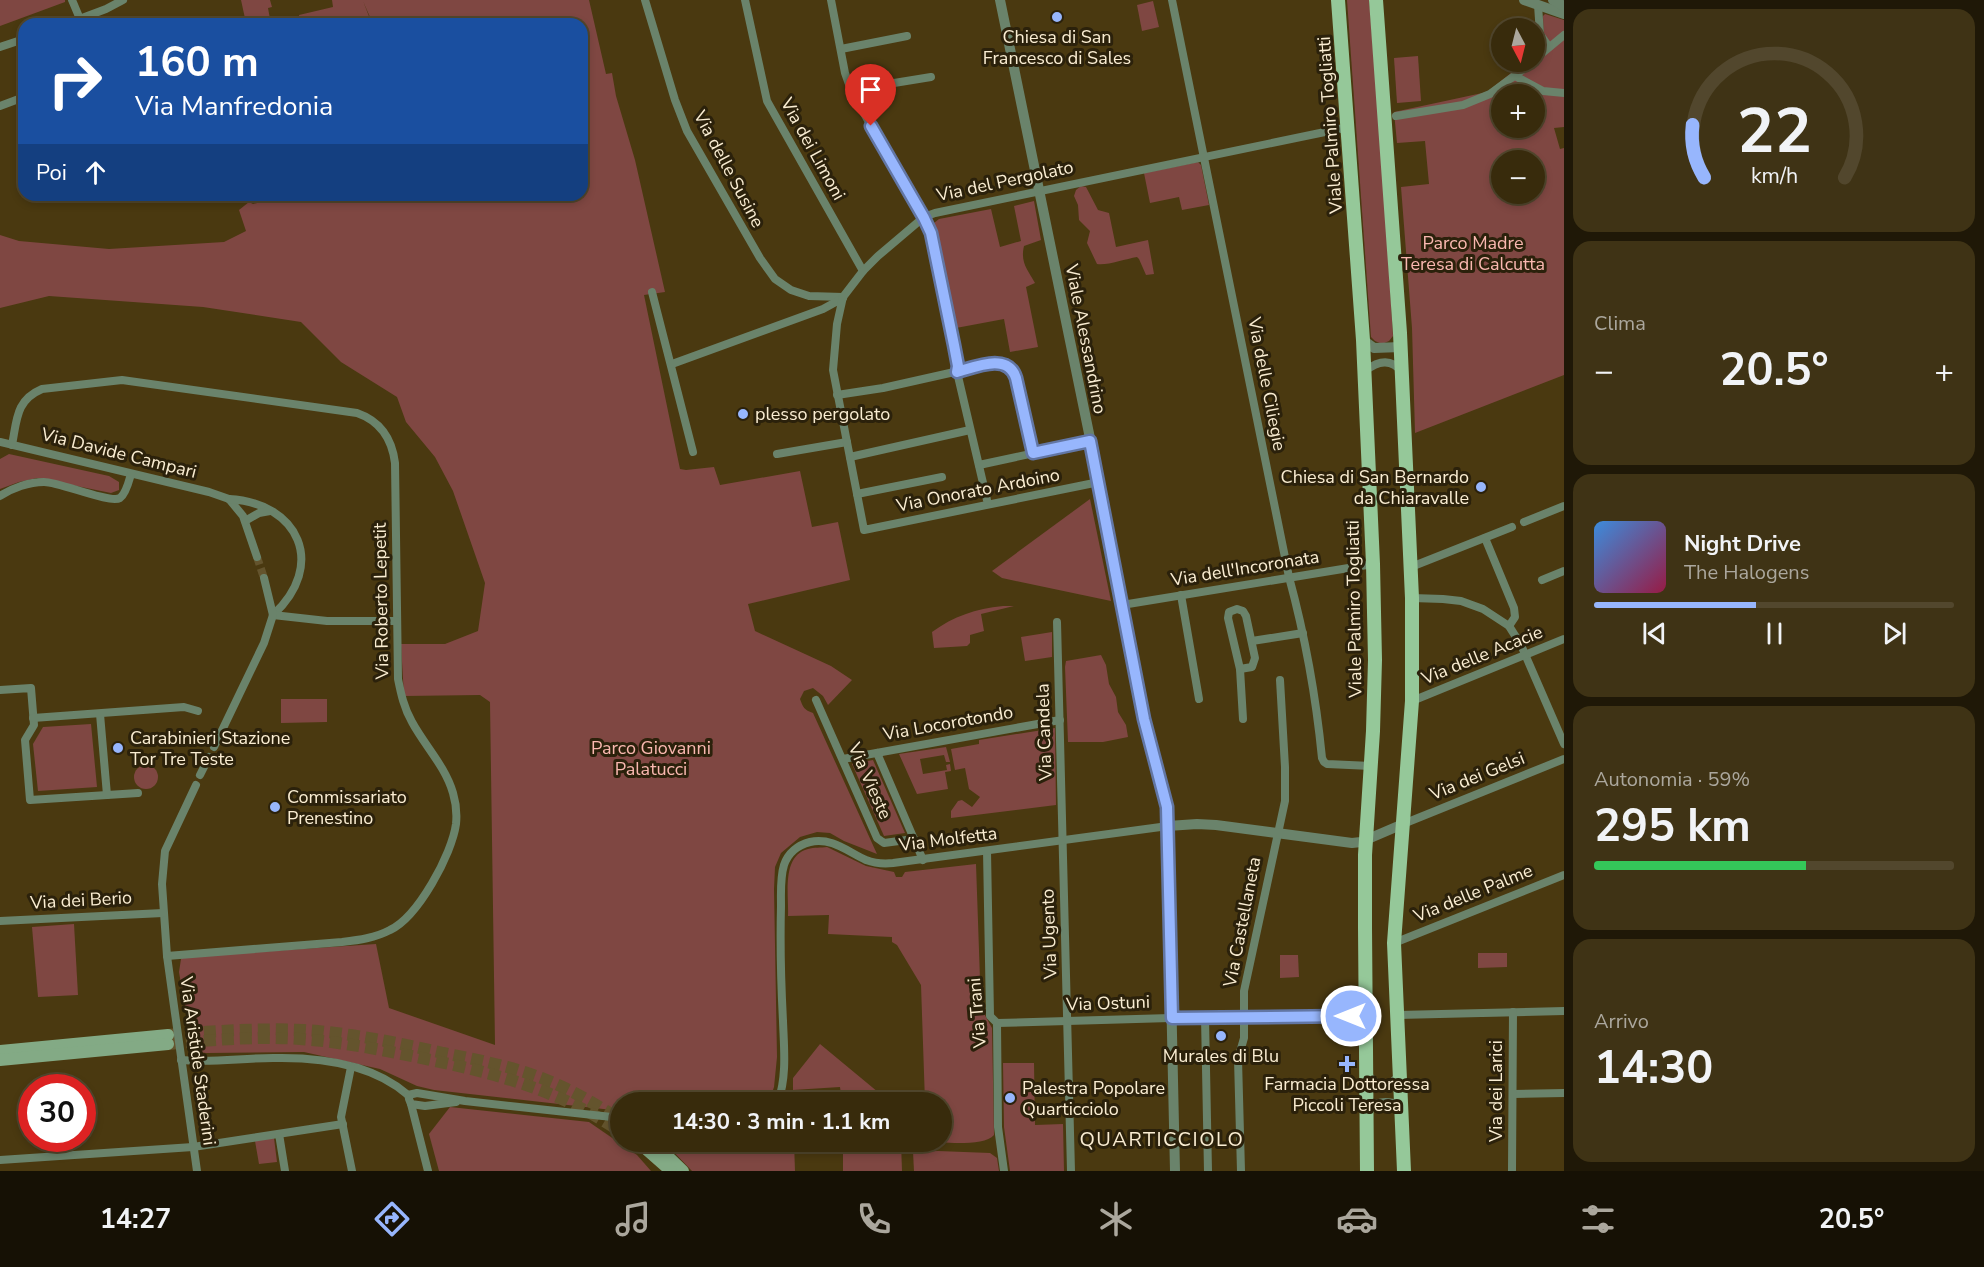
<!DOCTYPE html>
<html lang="it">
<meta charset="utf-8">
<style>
body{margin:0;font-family:"Nunito Sans",sans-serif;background:#3f3315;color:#f1f3f6;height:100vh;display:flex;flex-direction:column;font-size:22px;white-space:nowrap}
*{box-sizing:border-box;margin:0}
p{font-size:20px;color:#aba79d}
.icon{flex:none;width:33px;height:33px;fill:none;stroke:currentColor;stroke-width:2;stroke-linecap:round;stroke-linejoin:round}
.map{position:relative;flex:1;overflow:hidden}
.sheet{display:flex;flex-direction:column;gap:9px;padding:9px;background:#1f1807;width:420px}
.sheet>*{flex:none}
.banner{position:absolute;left:18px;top:18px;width:570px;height:183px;border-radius:18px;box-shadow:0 3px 9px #0003,0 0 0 2px #52472d;background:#1a4fa0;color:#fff;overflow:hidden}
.needle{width:39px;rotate:173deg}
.buttons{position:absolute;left:1491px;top:18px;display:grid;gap:12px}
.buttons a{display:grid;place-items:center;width:54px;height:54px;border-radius:50%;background:#382b0c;box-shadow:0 3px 9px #0003,0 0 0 2px #52472d;font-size:30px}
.speed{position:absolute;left:18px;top:1074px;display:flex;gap:12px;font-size:30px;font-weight:700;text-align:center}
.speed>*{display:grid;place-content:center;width:78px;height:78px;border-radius:50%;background:#382b0c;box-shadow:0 3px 9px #0003,0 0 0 2px #52472d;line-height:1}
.speed .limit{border:9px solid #d22;background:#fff;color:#111}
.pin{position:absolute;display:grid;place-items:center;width:51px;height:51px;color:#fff;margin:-62px -26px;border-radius:50% 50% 50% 0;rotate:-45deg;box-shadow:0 0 6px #0007}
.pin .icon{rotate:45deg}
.me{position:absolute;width:66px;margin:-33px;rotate:270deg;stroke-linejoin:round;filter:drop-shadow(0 0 4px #0008)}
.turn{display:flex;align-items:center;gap:21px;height:126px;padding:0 18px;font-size:27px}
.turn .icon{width:78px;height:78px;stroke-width:2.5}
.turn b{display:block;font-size:42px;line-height:51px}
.then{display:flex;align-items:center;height:57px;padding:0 18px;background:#0003;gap:12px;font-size:22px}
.big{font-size:45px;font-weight:700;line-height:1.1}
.sheet .card{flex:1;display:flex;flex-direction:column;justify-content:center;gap:9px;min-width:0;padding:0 21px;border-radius:18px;background:#3f3315}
.sheet .dial{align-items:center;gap:0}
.dial svg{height:156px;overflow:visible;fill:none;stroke:#52472d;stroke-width:7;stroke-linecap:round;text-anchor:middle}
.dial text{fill:#f1f3f6;stroke:none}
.song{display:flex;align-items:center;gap:18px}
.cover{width:72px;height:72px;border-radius:9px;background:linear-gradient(135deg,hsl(210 70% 55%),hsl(340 70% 35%))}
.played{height:6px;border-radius:3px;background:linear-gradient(90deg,#97b6fd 45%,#52472d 45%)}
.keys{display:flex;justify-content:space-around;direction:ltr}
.heat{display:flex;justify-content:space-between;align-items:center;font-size:33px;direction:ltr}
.charge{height:9px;border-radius:4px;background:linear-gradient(90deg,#34c759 59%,#52472d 0)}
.trip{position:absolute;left:610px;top:1092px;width:342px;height:60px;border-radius:30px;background:#382b0c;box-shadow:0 3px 9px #0003,0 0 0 2px #52472d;font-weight:700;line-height:60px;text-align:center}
.tabs{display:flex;height:96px;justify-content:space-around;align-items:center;background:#161105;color:#aba79d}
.tabs .icon{width:42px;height:42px}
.tabs .on{color:#97b6fd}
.tabs b{font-size:27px;color:#f1f3f6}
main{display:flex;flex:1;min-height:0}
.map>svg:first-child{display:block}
.green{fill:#7f4742;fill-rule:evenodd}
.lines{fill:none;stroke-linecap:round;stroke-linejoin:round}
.minor-tunnel{stroke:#64542d;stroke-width:8;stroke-dasharray:8 4;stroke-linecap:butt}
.secondary-tunnel{stroke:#64542d;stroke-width:12;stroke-dasharray:12 6;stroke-linecap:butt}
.minor{stroke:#6a836b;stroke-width:8}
.tertiary{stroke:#6a836b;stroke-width:10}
.secondary{stroke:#83aa85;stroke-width:12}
.primary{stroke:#95c899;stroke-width:14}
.route-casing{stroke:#6276a4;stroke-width:15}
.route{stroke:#97b6fd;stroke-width:10}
.poi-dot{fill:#97b6fd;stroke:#2b210b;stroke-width:2}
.labels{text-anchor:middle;stroke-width:6;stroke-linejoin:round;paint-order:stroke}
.poi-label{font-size:18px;fill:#faedd2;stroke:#2b210b;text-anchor:start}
.street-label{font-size:18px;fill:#faedd2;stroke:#2b210b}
.park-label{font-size:18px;fill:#fab8b0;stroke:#2b210b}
.neighbourhood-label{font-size:20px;letter-spacing:1.5px;fill:#faedd2;stroke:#2b210b}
</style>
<main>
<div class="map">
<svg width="1564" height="1171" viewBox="0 0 1564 1171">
<rect width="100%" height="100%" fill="#4a3910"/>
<!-- green -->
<g class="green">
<path d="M0,0H65V2L0,26Z"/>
<path d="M241,0H270L272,7L268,8L270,19L246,23Z"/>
<path d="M332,0H589L606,74L612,73L616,96L635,160L665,292L644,295L680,469L686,470L714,467L720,485L800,471L812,527L838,522L850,580L748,604L755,631L831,666L852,680L828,705L823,696L813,688L804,691L800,699C803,707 804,710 813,713L877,854L844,841L830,833L817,832L800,837L781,853L775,867L774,889L777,1057L774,1087L769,1102H621V1111L434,1090L417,1086L380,1069L304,1052L206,1053L194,1051L192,1049L179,972L181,959L183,957L376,944L389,1008L495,1045L490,702L480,695L404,696L401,644H445L478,631L485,583L453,491L435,457L406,422L397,397L341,362L301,322L203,307L49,296L0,308V235L19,241L109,249L224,242L246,231L239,210L249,202L253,204L292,195H582V24H373L363,1L372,24H300L299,15L333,7Z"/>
<path d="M1347,0H1369L1370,9L1384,189L1393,336L1389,341L1382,344L1375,341L1371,337Z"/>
<path d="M1153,1L1159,27L1142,31L1137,5Z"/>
<path d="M1545,14L1564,20V127L1554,128L1560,149L1564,148V375L1415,433L1412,328L1401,187L1429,184L1425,141L1397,143L1394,112L1487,92L1525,62H1534L1535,53L1544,44L1543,16ZM1502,94H1534V128H1502ZM1502,160H1534V194H1502Z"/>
<path d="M1418,56L1421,101L1397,103L1394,58Z"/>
<path d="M1198,162L1201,165L1209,205L1182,210L1179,197L1150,203L1144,173Z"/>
<path d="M1081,186L1086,187L1098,210L1109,213L1116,247L1148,240L1154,274L1146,275L1139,259L1137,257C1125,259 1106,266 1097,264L1087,243L1090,231L1079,220L1078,205L1074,196L1076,190Z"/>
<path d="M1034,201L1041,240L1024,246C1020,263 1028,270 1035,283L1026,287L1038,347L1010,352L1004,319L956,328L934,223L939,219L991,209L1000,247L1021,241L1014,206Z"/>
<path d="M9,454L109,476L119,482V490L111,493L37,478L19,482L0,489V459Z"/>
<path d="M1090,499L1111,601L1002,578L992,571Z"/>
<path d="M1003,606H1014L981,614L984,631L970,635V643L967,646L934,648L932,632C954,616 975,609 1003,606Z"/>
<path d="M1052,632V657L1025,661L1021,637Z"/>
<path d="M1101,655L1106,665L1109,684L1116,697L1118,712L1126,725L1128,737L1103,742H1068L1065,667L1066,661Z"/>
<path d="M281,699H327V722L281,723Z"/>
<path d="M91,724L97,787L38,791L33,744L43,727Z"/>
<path d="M1055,728L1056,805L951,818V811L958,801L962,800L972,807L980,797L969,789L965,768L955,770L951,749L979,744V740Z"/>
<path d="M946,747L950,762H946L944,755L920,759L923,774L947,770L946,765L950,764L951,771L945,772L948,789L917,794L899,754Z"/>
<path d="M873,760L905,833L884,836L852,764Z"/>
<circle cx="146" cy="777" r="12"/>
<path d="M827,847L866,866L894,872L896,877H902L905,872L976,864L981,1008L992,1028L994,1135C984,1147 943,1142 926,1142H942V1102H925L921,985L897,945L892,942V937L828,934L829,915L788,916C789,895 781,856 808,849C814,847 821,848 827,847Z"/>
<path d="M74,924L78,995L38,997L32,927Z"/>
<path d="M1478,953H1507V967L1478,968Z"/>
<path d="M1280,955H1298L1299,977L1280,978Z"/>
<path d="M820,1044L890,1102H842L840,1087L793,1090V1078Z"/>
<path d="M1003,1063H1034L1035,1125L1063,1124L1064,1171H1010L1004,1127Z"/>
<path d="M450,1107L589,1122L637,1155L651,1171H439L429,1134Z"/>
<path d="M274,1138L277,1162L259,1164L255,1141Z"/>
<path d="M664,1142H794L795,1171H692Z"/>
<path d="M843,1142H901L902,1171H843Z"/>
<path d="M938,1151L990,1153L997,1158L999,1171H914L913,1152Z"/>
</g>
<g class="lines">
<!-- minor-tunnel -->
<path class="minor-tunnel" d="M257,557L264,578"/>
<!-- secondary-tunnel -->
<g class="secondary-tunnel">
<path d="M168,1035C213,1031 259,1028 304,1030C351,1033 398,1043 443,1053C479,1060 515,1067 549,1081C574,1091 598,1106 621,1120"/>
<path d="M168,1044C212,1040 256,1036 300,1039C344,1042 388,1051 431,1060C499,1074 563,1092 621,1132"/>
<path d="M635,1142L646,1149"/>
</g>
<!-- minor -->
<g class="minor">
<path d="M72,0L80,19"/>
<path d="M645,0L675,100L687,131L760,258L775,279L791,290L809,296L843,297"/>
<path d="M745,0L767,101L863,271"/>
<path d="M831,0L845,73L851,90L931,233L954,345L958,366L957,372L987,500"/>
<path d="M1172,0L1289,577C1305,636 1316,697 1322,758L1324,762L1327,764L1371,766"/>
<path d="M1538,5L1540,34L1549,47"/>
<path d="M66,24L106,9L123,0"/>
<path d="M0,47L24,39"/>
<path d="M841,49L907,36"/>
<path d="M1534,60L1564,35"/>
<path d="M1515,76L1543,91L1564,93"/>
<path d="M851,90L931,77"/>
<path d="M0,106L24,97"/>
<path d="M1396,116L1463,105L1490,94L1533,62"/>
<path d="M652,292L693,452"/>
<path d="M672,364L823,309L843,298"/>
<path d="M1365,371C1378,361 1391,358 1402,372"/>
<path d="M837,395L883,388L990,364C1001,363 1011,364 1016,375L1033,453"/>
<path d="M0,442L209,492L229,499L243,516L257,557"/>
<path d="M12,445C17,419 16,400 42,389L122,380L357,413C380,421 392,439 395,463L398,679C401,694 404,708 412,722C425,746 445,766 453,793C456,803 457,814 456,824C452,854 418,917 390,930C375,938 359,940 342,942L167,956"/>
<path d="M777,454L847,442"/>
<path d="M850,457L970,430"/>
<path d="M979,465L1090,441"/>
<path d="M1099,482L864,530L833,370L837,324L843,297L863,271L878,256L924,217L935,213L1349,127"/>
<path d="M857,494L942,477"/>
<path d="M0,496C12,488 29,482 44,482C60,482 110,504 120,498C126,494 129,481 131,474"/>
<path d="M229,499C299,503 327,565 273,615"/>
<path d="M245,521L259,513L270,511"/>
<path d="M1524,522L1564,506"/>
<path d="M1485,538L1514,608L1515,617L1509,626"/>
<path d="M1411,567L1512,527"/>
<path d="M1542,580L1564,571"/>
<path d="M1181,595L1199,699"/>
<path d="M1412,598L1443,599L1461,601L1483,609L1509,626L1521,645L1564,744"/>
<path d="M1122,605L1373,564"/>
<path d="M1237,609L1243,611L1246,616L1255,658L1252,667L1240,669L1228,618L1229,612Z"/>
<path d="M273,615L327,621H396"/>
<path d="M1057,622L1071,1171"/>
<path d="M1252,641L1303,633"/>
<path d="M1240,669L1243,719"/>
<path d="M0,690L31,688L34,725L25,740L30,800L138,793"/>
<path d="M816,700L877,838L884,843L914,839"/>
<path d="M1412,701L1564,639"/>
<path d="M100,714L107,795"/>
<path d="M33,718L184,707L198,711"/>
<path d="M214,747L264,643L273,615L264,578"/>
<path d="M877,753L923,860"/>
<path d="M843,759L1060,720"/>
<path d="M200,775L209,757"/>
<path d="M196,785L165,851L162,884L167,956L197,1171"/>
<path d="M1403,824L1564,759"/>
<path d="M987,851L990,1016L997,1023L998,1127L1004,1171"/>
<path d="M0,921L163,913"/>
<path d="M1394,943L1564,875"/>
<path d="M1398,1015L1564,1011"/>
<path d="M1205,1017L1208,1171"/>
<path d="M997,1023L1205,1017L1364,1016"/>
<path d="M181,1060C212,1063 242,1058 273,1058C319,1057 373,1064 408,1095"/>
<path d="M351,1067L341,1117L352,1171"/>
<path d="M1367,1074C1379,1087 1387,1091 1399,1075"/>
<path d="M1513,1094L1564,1093"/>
<path d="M408,1095L417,1093L465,1101L621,1118"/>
<path d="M409,1099L411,1104L425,1106L456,1102"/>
<path d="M778,1102C787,1076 784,1049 783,1021C781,983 780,944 781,906C781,893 780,878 784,865C788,853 798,845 810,842C832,837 848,852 866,860C874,863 884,864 893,863L1168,826"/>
<path d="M411,1104L428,1171"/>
<path d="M1367,1108C1378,1101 1389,1100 1401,1106"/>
<path d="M279,1134L285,1171"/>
<path d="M0,1160L193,1147L343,1124"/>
<path d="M1241,1171L1238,1059L1244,1038V991L1285,801V767L1280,680"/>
<path d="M1512,1171L1513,1012"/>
</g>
<!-- tertiary -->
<g class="tertiary">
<path d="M1000,0L1099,482L1141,703L1167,807L1175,1171"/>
<path d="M1524,0L1564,14"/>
<path d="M1553,0L1564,6"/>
<path d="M1363,340L1374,348L1401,347"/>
<path d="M1168,826L1197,824L1216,825L1352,843L1361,842L1403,824"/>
</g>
<!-- secondary -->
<g class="secondary">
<path d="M0,1051L168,1035"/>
<path d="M0,1060L168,1044"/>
<path d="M653,1142L683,1171"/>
<path d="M646,1149L671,1171"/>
</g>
<!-- primary -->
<g class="primary">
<path d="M1338,0L1363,340L1373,564L1375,660L1373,731L1365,855V928L1367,1171"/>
<path d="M1376,0L1400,333L1412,598V701L1394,943L1404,1171"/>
</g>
</g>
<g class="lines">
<defs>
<path id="route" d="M871,126L924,218L931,233L954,345L958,366L957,372C975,367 1008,352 1016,378L1033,453L1090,441L1144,719L1167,807L1172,1018L1351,1016"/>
</defs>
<!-- route casing -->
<use href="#route" class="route-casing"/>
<!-- route -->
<use href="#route" class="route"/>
</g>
<!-- markers -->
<g class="poi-dot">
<circle cx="1057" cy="17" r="6"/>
<circle cx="743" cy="414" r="6"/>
<circle cx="1481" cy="487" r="6"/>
<circle cx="118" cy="748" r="6"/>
<circle cx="275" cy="807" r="6"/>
<circle cx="1221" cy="1036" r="6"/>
<path d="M1344 1055h6v6h6v6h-6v6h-6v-6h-6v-6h6z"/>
<circle cx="1010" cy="1098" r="6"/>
</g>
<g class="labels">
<!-- poi labels -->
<g class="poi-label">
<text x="1057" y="43" text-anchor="middle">Chiesa di San<tspan x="1057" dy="21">Francesco di Sales</tspan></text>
<text x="755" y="420">plesso pergolato</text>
<text x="1469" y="483" text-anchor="end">Chiesa di San Bernardo<tspan x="1469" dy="21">da Chiaravalle</tspan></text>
<text x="130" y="744">Carabinieri Stazione<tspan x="130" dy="21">Tor Tre Teste</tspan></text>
<text x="287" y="803">Commissariato<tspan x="287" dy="21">Prenestino</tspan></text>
<text x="1221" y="1062" text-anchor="middle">Murales di Blu</text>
<text x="1347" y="1090" text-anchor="middle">Farmacia Dottoressa<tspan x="1347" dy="21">Piccoli Teresa</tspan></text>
<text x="1022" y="1094">Palestra Popolare<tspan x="1022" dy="21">Quarticciolo</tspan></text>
</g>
<!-- street labels -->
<g class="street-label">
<text transform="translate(1330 125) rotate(-94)" y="6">Viale Palmiro Togliatti</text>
<text transform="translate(813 149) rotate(61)" y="6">Via dei Limoni</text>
<text transform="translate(729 169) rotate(62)" y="6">Via delle Susine</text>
<text transform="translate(1005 181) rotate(-12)" y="6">Via del Pergolato</text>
<text transform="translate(1086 339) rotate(79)" y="6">Viale Alessandrino</text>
<text transform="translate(1267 384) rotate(79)" y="6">Via delle Ciliegie</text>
<text transform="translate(119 453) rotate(14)" y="6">Via Davide Campari</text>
<text transform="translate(978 490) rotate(-11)" y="6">Via Onorato Ardoino</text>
<text transform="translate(1245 568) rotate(-9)" y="6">Via dell'Incoronata</text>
<text transform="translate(381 601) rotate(-91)" y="6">Via Roberto Lepetit</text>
<text transform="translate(1354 609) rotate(-91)" y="6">Viale Palmiro Togliatti</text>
<text transform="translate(1482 655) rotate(-22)" y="6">Via delle Acacie</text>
<text transform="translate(948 723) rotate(-10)" y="6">Via Locorotondo</text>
<text transform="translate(1044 732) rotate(-92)" y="6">Via Candela</text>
<text transform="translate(1477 776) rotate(-22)" y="6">Via dei Gelsi</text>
<text transform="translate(870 781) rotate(66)" y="6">Via Vieste</text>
<text transform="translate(948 839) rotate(-7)" y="6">Via Molfetta</text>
<text transform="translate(1473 893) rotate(-22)" y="6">Via delle Palme</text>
<text transform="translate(81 900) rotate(-3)" y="6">Via dei Berio</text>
<text transform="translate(1242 922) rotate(-79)" y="6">Via Castellaneta</text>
<text transform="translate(1049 934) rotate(-92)" y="6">Via Ugento</text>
<text transform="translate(1108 1003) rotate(-2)" y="6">Via Ostuni</text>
<text transform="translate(977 1013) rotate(-95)" y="6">Via Trani</text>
<text transform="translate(198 1061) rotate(82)" y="6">Via Aristide Staderini</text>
<text transform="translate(1496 1091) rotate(-90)" y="6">Via dei Larici</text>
</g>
<!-- park labels -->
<g class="park-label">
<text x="1473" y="249">Parco Madre<tspan x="1473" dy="21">Teresa di Calcutta</tspan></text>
<text x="651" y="754">Parco Giovanni<tspan x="651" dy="21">Palatucci</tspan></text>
</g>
<!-- neighbourhood labels -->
<g class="neighbourhood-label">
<text x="1162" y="1146">QUARTICCIOLO</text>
</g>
</g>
</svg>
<div class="buttons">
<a><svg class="needle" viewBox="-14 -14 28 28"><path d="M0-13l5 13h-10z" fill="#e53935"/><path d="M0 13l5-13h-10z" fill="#aba79d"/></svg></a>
<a>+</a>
<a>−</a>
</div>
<div class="speed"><div class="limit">30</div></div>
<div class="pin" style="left:871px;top:126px;background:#d93025"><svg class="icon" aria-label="arrive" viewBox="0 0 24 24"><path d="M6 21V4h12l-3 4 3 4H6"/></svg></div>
<svg class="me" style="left:1351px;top:1016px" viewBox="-20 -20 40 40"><circle r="17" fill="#97b6fd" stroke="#fff" stroke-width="3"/><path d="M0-11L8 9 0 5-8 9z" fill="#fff"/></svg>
<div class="trip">14:30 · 3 min · 1.1 km</div>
<div class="banner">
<div class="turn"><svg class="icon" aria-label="right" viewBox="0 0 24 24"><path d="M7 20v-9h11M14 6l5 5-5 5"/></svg><div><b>160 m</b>Via Manfredonia</div></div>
<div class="then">Poi<svg class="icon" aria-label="ahead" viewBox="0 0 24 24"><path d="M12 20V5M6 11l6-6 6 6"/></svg></div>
</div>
</div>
<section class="sheet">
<div class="card dial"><svg viewBox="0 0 100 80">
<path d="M14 69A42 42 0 1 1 86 69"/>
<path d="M14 69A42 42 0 0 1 8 42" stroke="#97b6fd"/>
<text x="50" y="56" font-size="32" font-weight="700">22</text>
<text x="50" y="72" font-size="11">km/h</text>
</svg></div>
<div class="card"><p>Clima</p>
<div class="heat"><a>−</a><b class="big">20.5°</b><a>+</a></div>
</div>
<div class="card">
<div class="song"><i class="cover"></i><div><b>Night Drive</b><p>The Halogens</p></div></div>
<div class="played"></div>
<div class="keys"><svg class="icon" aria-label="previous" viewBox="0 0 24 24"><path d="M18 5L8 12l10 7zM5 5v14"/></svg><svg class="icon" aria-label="pause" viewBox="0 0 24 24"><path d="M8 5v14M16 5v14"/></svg><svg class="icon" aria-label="next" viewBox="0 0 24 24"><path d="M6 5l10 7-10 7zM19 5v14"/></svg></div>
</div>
<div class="card"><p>Autonomia · 59%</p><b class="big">295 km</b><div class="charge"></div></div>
<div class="card"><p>Arrivo</p><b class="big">14:30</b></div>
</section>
</main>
<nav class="tabs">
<b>14:27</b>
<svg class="icon on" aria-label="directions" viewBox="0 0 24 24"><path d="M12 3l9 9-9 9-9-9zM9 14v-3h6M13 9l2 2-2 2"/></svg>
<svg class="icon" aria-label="music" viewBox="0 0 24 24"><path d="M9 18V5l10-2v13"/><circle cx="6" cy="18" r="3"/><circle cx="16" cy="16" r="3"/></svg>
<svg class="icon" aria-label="phone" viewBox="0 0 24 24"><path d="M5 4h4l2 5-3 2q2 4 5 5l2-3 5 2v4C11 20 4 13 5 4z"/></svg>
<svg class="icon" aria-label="climate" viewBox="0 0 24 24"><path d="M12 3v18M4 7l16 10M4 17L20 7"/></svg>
<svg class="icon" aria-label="car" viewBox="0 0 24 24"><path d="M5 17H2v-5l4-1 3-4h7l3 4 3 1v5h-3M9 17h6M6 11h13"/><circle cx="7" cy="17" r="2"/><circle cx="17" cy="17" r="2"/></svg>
<svg class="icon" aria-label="filters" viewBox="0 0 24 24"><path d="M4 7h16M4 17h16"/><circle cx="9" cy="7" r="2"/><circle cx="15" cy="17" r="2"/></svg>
<b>20.5°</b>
</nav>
